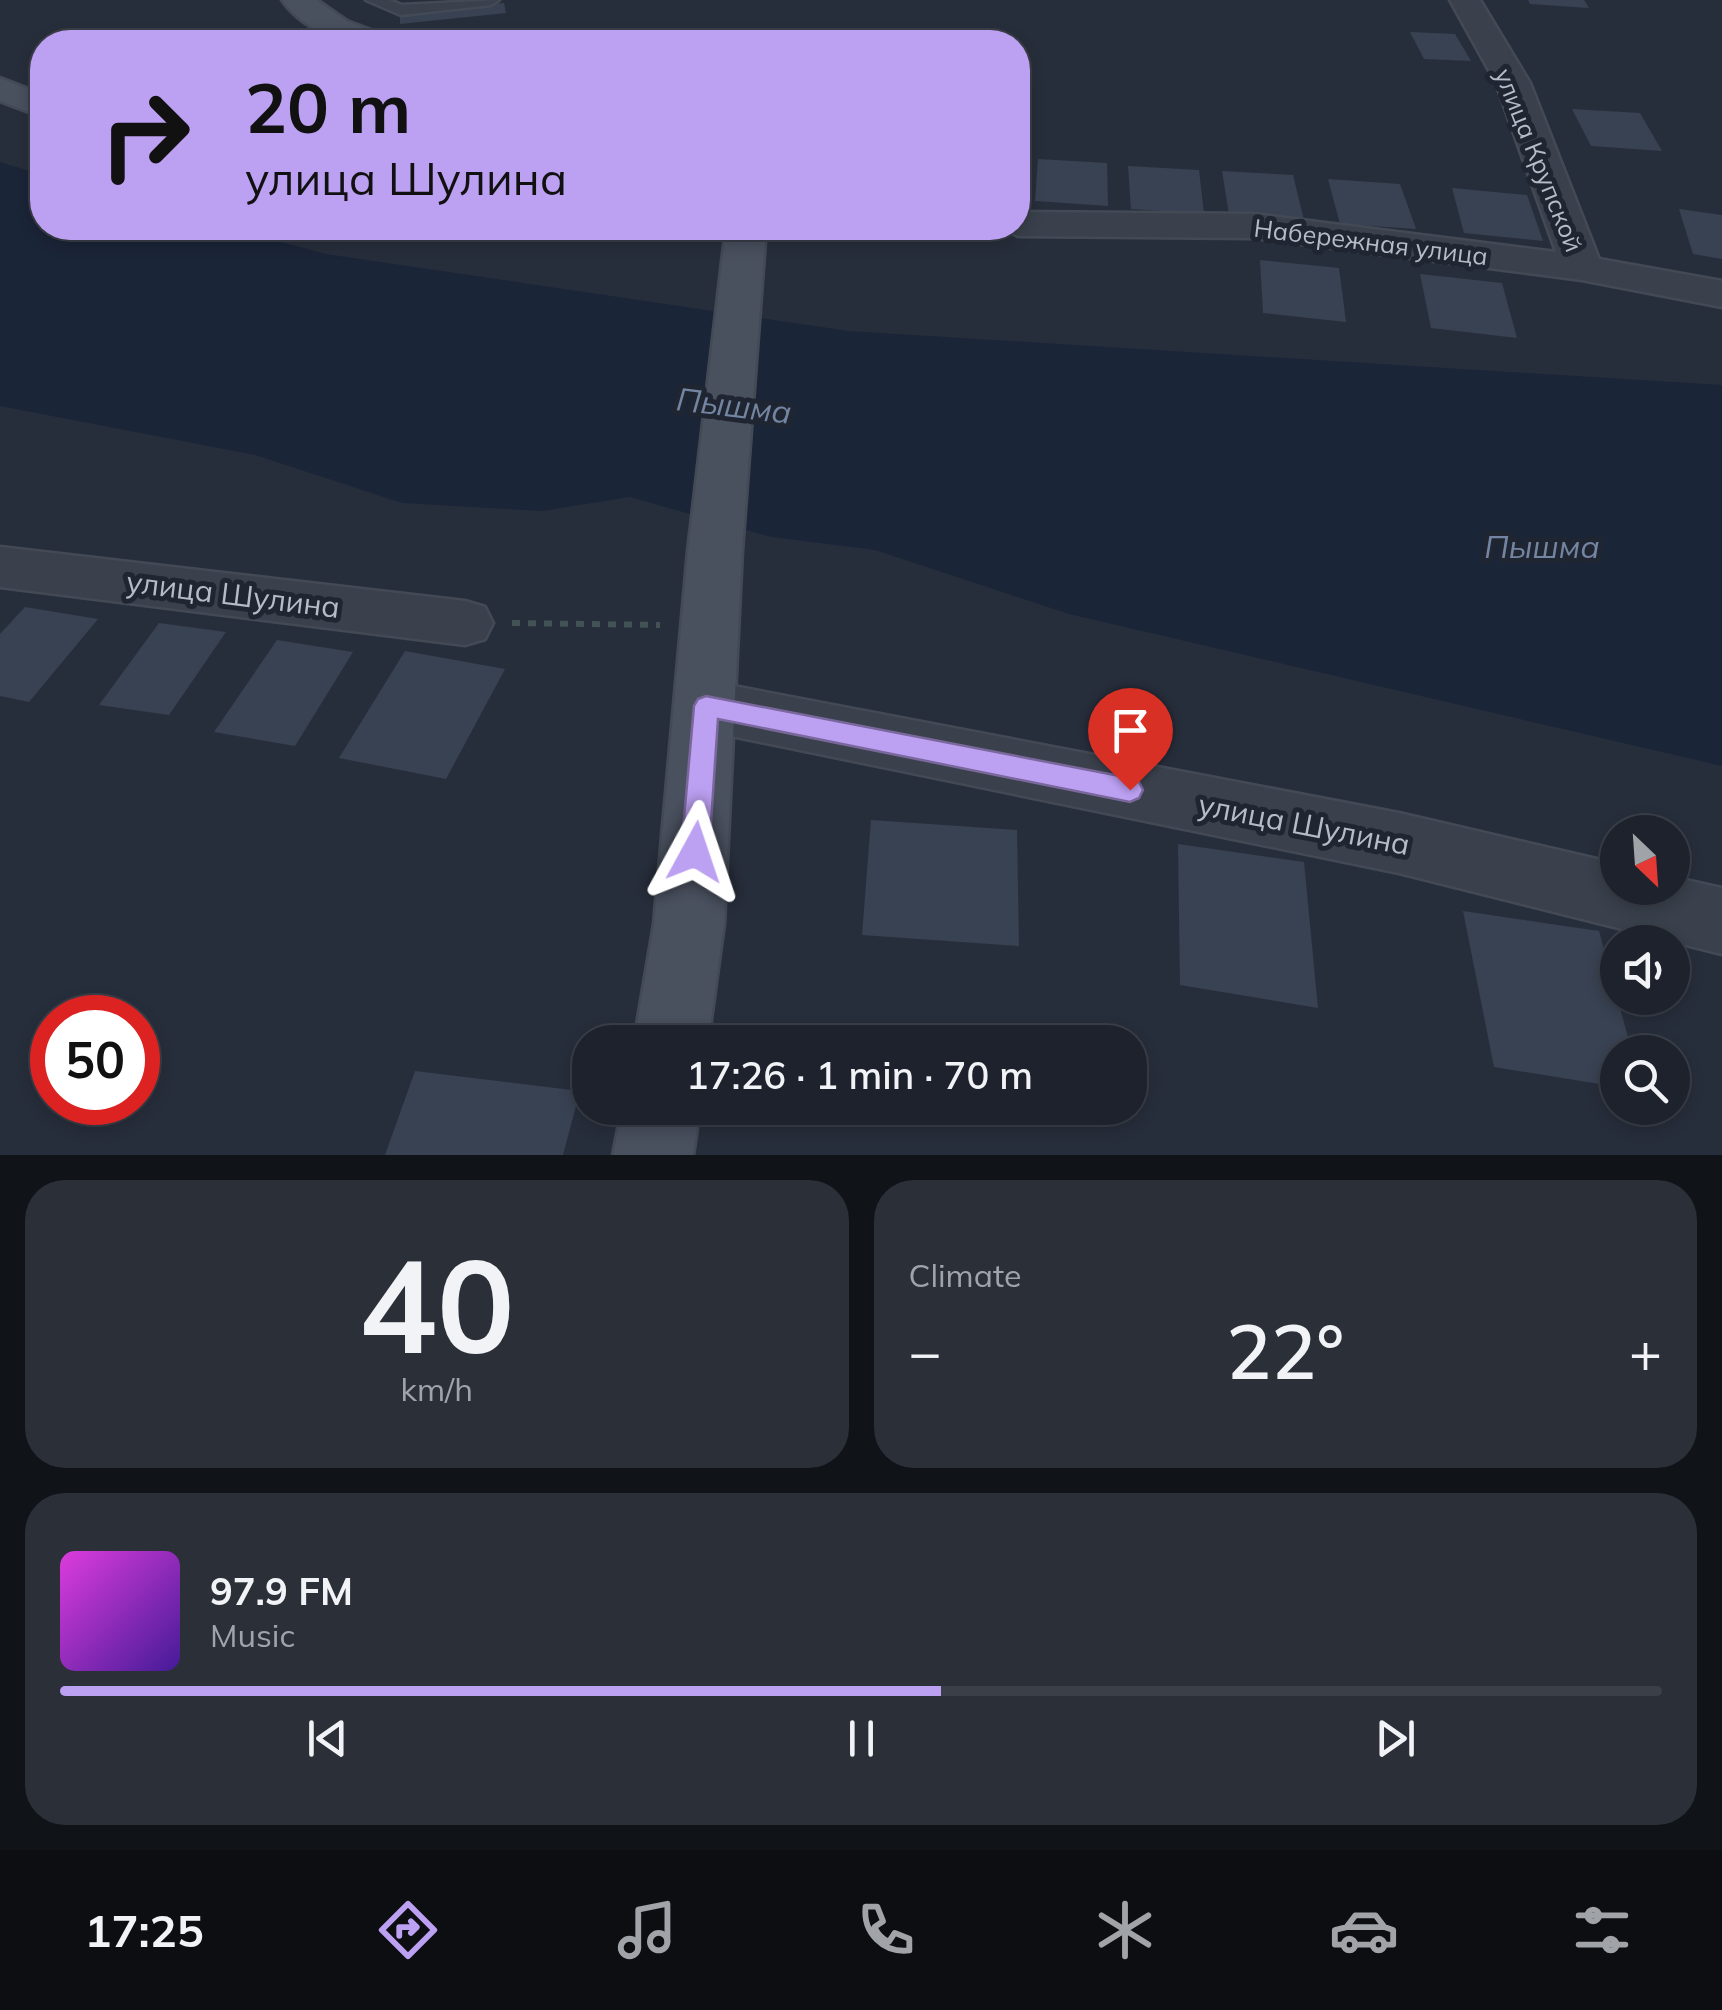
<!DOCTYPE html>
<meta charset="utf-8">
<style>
body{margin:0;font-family:Mulish,sans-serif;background:#2a2f38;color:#f1f3f6;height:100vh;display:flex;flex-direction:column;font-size:38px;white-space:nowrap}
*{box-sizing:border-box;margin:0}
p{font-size:32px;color:#a0a4a9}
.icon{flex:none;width:55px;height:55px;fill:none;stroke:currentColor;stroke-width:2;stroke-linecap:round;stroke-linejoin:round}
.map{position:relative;height:1155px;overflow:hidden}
.sheet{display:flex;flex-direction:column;gap:25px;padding:25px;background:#101318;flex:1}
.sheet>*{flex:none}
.top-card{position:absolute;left:30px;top:30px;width:1000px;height:210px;border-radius:40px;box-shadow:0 5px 15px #0003,0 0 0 2px #3b3f48;background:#bca0f2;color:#111;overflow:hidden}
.needle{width:65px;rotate:155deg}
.controls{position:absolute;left:1600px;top:815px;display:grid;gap:20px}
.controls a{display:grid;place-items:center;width:90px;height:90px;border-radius:50%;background:#1d222c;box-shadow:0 5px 15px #0003,0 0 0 2px #3b3f48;font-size:50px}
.speed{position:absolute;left:30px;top:995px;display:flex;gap:20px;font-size:50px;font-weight:700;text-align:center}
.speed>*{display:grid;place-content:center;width:130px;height:130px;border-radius:50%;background:#1d222c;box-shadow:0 5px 15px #0003,0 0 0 2px #3b3f48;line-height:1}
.speed .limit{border:15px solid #d22;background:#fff;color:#111}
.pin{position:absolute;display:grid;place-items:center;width:85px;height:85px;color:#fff;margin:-102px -42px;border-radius:50% 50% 50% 0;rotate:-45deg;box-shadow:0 0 10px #0007}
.pin .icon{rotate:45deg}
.me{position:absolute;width:110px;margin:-55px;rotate:5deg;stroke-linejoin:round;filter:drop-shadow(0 0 8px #0008)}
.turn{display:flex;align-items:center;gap:35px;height:210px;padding:0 50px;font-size:45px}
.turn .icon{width:130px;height:130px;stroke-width:2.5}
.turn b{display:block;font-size:70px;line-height:85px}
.big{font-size:75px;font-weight:600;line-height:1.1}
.sheet .card{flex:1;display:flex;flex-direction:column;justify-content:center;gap:15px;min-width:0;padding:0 35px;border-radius:40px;background:#2a2f38}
.sheet .dial{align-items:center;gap:0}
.dial b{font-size:130px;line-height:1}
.song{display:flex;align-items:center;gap:30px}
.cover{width:120px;height:120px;border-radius:15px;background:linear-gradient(135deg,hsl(300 70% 55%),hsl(260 70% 35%))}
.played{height:10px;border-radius:5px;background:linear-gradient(90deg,#bca0f2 55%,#3b3f48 55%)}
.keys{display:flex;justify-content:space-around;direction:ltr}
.heat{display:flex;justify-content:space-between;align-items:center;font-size:55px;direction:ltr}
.sheet .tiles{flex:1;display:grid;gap:25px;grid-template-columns:1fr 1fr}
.card:last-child{grid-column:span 2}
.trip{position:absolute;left:572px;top:1025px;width:575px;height:100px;border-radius:40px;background:#1d222c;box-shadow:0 5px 15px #0003,0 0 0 2px #3b3f48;font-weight:600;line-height:100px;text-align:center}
.menu{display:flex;height:160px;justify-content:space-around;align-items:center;background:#0c0e12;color:#a0a4a9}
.menu .icon{width:70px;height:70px}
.menu .current{color:#bca0f2}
.menu b{font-size:45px;color:#f1f3f6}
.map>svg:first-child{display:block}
.water{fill:#1b2538}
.building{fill:#394252}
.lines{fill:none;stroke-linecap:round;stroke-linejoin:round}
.lane-casing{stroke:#434a55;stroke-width:5}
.street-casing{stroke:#434a55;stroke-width:5}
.secondary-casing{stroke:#434a55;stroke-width:5}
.path{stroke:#425255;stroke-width:6;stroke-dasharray:8 8;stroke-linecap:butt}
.lane{fill:#3a414c;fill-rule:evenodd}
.street{fill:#3a414c;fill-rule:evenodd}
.secondary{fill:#49505e;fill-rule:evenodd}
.route{fill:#bca0f2;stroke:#7a689d;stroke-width:2.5}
.labels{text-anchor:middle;stroke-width:10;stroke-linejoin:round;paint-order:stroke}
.far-street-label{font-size:25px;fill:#b6bcc7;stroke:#1f2631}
.street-label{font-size:30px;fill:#b6bcc7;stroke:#1f2631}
.water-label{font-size:32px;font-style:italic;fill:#7385a2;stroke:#1f2631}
</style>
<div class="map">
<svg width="1722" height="1155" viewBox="0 0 1722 1155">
<rect width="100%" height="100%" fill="#272e3b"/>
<!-- water -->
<path class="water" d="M0,162L42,175V228H229L326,254L849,331L1722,385V766L1069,614L875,550L771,537L630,497L542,511L402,503L255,455L0,406Z"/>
<!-- building -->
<g class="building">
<path d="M1528,0H1584L1589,8L1530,4Z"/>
<path d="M504,3L506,13L400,24V14Z"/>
<path d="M1410,32L1455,34L1471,61L1424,59Z"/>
<path d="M1572,109L1640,113L1662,151L1591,146Z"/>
<path d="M1038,159L1107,163L1108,206L1035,201Z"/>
<path d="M1128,166L1199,170L1204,214L1131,209Z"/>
<path d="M1222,171L1293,175L1304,220L1229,215Z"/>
<path d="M1328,179L1400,184L1416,229L1340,224Z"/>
<path d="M1452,188L1527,195L1543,241L1464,233Z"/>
<path d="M1679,209L1722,215V259L1693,254Z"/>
<path d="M1260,260L1339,268L1346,322L1263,313Z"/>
<path d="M1420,274L1502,283L1517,338L1431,328Z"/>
<path d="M25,607L98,619L29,702L0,696V634Z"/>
<path d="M159,623L226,632L169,715L99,705Z"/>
<path d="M277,640L353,652L295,746L214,732Z"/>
<path d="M405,651L505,669L446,779L339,758Z"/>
<path d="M871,820L1017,830L1019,946L862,935Z"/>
<path d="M1178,844L1304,862L1318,1008L1180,985Z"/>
<path d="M1463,911L1599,931L1632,1052H1618V1087L1494,1067Z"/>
<path d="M415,1071L580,1091L563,1155H385Z"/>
</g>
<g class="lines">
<defs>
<path id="lane" d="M366,0H389L402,5L499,0L491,5L401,15Z"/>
<g id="street">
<path d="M1450,0H1480L1530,83L1599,259L1722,281V307L1582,280L1254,238L1018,236L1001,228H1018V212L1254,214L1556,252L1496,83Z"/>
<path d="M0,547L465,601L485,607L493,623L485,639L465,645L0,587Z"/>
<path d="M707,681L1399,813L1618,864V888H1672V877L1722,888V954L1399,873L707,731L686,724L677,706L686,688Z"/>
</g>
<g id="secondary">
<path d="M282,0H317L347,21L384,35L389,42C349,45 307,35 282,0Z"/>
<path d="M0,78L42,94V117L0,101Z"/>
<path d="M726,228H766L742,551L724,924L708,1042H634L654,924L688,551Z"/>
<path d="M622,1108H700L693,1155H613Z"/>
</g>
</defs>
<!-- lane casing -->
<use href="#lane" class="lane-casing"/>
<!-- street casing -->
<use href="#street" class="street-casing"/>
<!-- secondary casing -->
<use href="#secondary" class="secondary-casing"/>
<!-- path -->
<path class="path" d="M512,623L660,625"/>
<!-- lane -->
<use href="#lane" class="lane"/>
<!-- street -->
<use href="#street" class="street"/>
<!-- secondary -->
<use href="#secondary" class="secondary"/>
</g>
<!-- route -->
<path class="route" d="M706,696L1130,778L1139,782L1143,790L1139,798L1130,802L718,719L709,852L705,861L695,864L685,861L681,852L694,706L698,699Z"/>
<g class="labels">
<!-- far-street labels -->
<g class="far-street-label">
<text transform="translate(1539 160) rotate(68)" y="9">улица Крупской</text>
<text transform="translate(1371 242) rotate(7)" y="9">Набережная улица</text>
</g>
<!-- street labels -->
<g class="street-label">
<text transform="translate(233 595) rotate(7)" y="10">улица Шулина</text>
<text transform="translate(1304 825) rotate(11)" y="10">улица Шулина</text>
</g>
<!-- water labels -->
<g class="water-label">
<text transform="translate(734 406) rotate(7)" y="11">Пышма</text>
<text x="1542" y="558">Пышма</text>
</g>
</g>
</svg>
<div class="controls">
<a><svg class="needle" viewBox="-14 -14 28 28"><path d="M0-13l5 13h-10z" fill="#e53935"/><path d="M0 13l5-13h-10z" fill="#a0a4a9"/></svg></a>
<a><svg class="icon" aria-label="sound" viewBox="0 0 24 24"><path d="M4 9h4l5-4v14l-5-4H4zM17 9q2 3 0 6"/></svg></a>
<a><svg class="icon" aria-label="search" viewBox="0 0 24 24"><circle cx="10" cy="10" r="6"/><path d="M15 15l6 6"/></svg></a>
</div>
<div class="speed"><div class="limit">50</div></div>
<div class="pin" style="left:1130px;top:790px;background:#d93025"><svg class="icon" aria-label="arrive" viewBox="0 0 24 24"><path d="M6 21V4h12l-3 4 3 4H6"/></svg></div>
<svg class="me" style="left:695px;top:852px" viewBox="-20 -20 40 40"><path d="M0-17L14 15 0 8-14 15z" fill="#bca0f2" stroke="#fff" stroke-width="4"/></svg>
<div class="trip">17:26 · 1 min · 70 m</div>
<div class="top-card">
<div class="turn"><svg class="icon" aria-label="right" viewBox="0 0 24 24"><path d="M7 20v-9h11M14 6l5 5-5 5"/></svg><div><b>20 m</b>улица Шулина</div></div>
</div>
</div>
<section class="sheet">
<div class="tiles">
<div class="card dial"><b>40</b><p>km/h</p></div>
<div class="card"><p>Climate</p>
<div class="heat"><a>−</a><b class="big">22°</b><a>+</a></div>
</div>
<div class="card">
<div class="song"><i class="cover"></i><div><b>97.9 FM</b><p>Music</p></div></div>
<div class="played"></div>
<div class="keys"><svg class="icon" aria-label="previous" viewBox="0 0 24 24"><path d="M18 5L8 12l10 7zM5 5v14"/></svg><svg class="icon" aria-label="pause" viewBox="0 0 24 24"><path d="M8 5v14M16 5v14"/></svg><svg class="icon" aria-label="next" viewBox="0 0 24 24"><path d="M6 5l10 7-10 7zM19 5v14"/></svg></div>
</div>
</div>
</section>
<nav class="menu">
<b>17:25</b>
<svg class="icon current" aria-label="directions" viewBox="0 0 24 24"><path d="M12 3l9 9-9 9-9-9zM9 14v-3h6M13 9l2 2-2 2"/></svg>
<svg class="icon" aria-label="music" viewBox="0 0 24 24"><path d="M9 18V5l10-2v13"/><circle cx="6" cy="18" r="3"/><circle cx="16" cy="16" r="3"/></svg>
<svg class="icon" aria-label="phone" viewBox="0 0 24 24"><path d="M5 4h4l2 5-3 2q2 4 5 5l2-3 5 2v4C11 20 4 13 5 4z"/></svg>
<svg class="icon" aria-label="climate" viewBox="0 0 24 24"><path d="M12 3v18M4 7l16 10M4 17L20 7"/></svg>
<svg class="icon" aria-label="car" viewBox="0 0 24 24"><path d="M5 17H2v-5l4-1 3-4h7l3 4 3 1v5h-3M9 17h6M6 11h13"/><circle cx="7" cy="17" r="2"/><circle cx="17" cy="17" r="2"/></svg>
<svg class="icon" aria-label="filters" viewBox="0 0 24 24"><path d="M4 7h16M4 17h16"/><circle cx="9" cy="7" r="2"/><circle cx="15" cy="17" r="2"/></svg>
</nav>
